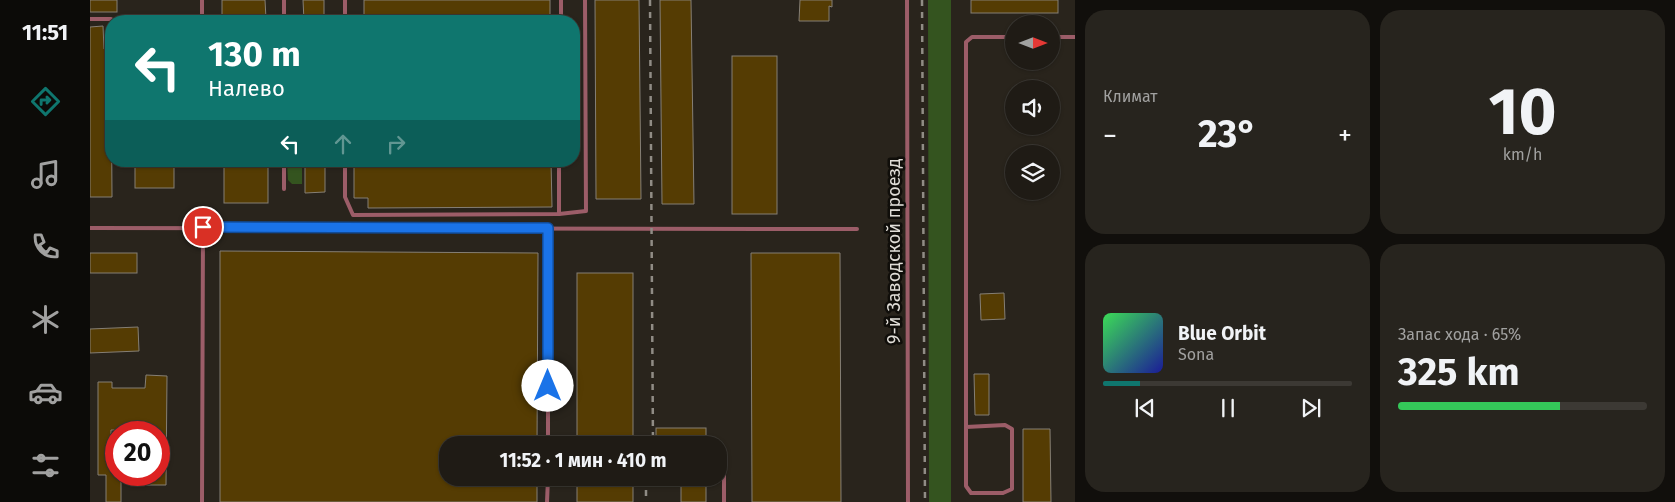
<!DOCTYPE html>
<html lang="ru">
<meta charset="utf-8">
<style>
body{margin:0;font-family:"Fira Sans",sans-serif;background:#27241e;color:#f1f3f6;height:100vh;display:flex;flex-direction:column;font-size:19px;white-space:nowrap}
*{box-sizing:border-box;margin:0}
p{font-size:16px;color:#a1a1a0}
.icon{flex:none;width:28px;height:28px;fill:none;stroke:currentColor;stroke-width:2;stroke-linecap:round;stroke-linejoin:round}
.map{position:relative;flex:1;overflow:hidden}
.drawer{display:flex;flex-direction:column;gap:10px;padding:10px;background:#110f0c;width:600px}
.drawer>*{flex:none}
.top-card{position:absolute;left:15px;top:15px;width:475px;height:152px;border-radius:20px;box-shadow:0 1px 4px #0004,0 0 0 1px #3c3934;background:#0f766e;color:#fff;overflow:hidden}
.needle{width:32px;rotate:90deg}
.tools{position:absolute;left:915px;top:15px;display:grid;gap:10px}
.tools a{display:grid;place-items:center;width:55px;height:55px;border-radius:50%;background:#1f1b15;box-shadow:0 1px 4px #0004,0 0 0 1px #3c3934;font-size:25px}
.speed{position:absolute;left:15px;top:421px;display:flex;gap:10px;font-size:25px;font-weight:700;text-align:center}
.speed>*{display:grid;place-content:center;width:65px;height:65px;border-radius:50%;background:#1f1b15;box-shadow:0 1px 4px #0004,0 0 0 1px #3c3934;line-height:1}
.speed .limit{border:8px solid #d22;background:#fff;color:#111}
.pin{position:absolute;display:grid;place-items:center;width:42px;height:42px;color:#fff;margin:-21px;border:2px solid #fff;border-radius:50%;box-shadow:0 1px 5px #0007}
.me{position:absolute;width:55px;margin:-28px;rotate:0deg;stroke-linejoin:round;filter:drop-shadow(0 0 4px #0008)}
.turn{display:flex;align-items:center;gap:18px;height:105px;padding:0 20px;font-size:22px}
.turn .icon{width:65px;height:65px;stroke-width:2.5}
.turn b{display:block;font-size:35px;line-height:42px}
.lanes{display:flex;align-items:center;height:48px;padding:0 20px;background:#0003;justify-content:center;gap:25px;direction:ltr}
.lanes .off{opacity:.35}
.big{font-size:38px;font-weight:700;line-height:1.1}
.drawer .widget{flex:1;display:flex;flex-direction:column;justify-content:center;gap:8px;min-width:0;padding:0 18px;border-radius:20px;background:#27241e}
.drawer .dial{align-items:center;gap:0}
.dial b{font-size:65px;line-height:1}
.song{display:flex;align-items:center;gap:15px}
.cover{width:60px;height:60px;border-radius:8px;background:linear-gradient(135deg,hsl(130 70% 55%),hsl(240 70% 35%))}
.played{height:5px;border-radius:2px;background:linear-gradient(90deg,#0f766e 15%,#3c3934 15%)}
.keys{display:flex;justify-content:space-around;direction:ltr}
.heat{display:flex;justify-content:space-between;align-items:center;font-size:28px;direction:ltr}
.charge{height:8px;border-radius:4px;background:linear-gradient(90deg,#34c759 65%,#3c3934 0)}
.drawer .tiles{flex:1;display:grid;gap:10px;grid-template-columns:repeat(2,1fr)}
.trip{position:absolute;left:349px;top:436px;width:288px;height:50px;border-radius:20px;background:#1f1b15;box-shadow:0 1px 4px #0004,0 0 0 1px #3c3934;font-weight:700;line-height:50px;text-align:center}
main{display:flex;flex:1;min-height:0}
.dock{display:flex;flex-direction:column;width:90px;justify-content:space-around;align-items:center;background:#0c0b08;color:#a1a1a0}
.dock .icon{width:35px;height:35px}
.dock .selected{color:#0f766e}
.dock b{font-size:22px;color:#f1f3f6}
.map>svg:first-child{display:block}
.green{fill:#34541f}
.building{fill:#553c03;stroke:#857f75}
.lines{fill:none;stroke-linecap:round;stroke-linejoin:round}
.lane{stroke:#9c5d68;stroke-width:4}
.rail{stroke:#908c85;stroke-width:2.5;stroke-dasharray:6 6;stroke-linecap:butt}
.route-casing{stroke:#114b97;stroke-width:12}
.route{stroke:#1a73e8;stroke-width:9}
.labels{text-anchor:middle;stroke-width:5;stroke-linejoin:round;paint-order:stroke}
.street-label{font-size:18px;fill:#e0ddd7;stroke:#100e0a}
</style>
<main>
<nav class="dock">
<b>11:51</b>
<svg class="icon selected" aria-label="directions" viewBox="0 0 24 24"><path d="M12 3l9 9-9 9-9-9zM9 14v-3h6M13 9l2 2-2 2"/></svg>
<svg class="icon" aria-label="music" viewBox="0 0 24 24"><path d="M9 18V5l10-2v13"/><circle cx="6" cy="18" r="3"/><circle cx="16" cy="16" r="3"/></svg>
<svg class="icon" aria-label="phone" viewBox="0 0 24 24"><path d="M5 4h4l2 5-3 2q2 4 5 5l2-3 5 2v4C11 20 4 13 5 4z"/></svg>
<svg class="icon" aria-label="climate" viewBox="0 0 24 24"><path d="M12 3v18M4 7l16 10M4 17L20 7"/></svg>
<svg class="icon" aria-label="car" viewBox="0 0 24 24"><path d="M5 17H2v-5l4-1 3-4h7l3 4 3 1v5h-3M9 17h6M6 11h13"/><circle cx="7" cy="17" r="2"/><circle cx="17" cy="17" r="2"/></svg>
<svg class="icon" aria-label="filters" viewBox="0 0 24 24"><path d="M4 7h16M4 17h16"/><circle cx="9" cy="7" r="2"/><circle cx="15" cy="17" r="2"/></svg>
</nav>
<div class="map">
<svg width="985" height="502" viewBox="0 0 985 502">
<rect width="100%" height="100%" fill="#29241c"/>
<!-- green -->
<g class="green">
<path d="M838,0H861V502H839Z"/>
<path d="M197,161H212V184H202L198,180Z"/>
</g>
<!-- building -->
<g class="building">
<rect x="0" y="0" width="27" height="12"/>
<path d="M132,0H175L176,19H165V21H132Z"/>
<path d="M213,0H234V21H214Z"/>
<rect x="274" y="0" width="186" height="21"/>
<path d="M505,0H549L551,199H506Z"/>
<path d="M570,0H601L604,204H572Z"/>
<path d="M710,0H742V7L739,6V21H709Z"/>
<rect x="881" y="0" width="87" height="13"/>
<path d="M13,26L14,49H21L22,197H0V27Z"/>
<rect x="642" y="56" width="45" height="158"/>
<rect x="45" y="161" width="39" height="27"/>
<rect x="134" y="161" width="44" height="42"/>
<path d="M215,161H235V192L215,193Z"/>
<path d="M264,161H461L462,207L278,208V198H264Z"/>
<path d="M130,251L448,253L447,445H358V478H447V502H130Z"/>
<rect x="0" y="253" width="47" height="20"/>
<path d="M661,253H750L751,502H662Z"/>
<rect x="487" y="273" width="56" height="172"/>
<path d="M914,293L915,319L891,320L890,294Z"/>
<path d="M48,327L49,351L0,353V329Z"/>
<path d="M884,374H899V415H885Z"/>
<path d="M56,375L77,376L76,485H55V475H69V432H55V430H21V452H26V475H31V502H16V475H8V382H22V388H55Z"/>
<rect x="566" y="428" width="50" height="17"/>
<path d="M933,429H960L961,502H933Z"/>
<rect x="487" y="478" width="56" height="24"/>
<rect x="591" y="478" width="25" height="24"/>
</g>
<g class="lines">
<!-- lane -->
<g class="lane">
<path d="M817,0L818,502"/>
<path d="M0,19H21"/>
<path d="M33,21V18L112,17V0"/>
<path d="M194,21V0"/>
<path d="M255,21V0"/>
<path d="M471,21V0"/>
<path d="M961,37H985"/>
<path d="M194,161V189"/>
<path d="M255,161V197L263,215L469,214L496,211L495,0"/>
<path d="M469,214V161"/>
<path d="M0,228L767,229"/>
<path d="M876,427L915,425L922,429V489L913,493H881L876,486V42L882,37H924"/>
<path d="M458,445V228"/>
<path d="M634,475V502"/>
<path d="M112,502L113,227"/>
<path d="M457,502L458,478"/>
</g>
<!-- rail -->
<g class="rail">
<path d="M560,0L563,445"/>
<path d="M832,0L835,502"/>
<path d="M556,478V502"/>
</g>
</g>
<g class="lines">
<defs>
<path id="route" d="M113,227L458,228V386"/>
</defs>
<!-- route casing -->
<use href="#route" class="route-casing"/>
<!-- route -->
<use href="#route" class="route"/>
</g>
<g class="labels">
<!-- street labels -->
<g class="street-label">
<text transform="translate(804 251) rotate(-90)" y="6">9-й Заводской проезд</text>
</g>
</g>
</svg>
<div class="tools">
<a><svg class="needle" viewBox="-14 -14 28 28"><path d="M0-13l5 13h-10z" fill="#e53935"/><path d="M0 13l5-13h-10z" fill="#a1a1a0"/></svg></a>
<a><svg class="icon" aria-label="sound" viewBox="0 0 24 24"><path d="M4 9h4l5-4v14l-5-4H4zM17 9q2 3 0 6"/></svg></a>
<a><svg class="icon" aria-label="layers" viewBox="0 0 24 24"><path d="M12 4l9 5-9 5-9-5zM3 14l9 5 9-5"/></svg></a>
</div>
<div class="speed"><div class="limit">20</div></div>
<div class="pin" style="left:113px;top:227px;background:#d93025"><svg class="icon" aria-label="arrive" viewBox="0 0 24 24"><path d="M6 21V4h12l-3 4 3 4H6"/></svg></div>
<svg class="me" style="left:458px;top:386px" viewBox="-20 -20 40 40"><circle r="19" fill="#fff"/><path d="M0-13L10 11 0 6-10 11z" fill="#1a73e8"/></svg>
<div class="trip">11:52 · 1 мин · 410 m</div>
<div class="top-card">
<div class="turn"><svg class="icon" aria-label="left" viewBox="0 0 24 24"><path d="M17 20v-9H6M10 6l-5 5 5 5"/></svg><div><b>130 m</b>Налево</div></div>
<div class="lanes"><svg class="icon" aria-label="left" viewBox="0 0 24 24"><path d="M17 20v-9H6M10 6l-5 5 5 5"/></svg><svg class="icon off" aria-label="ahead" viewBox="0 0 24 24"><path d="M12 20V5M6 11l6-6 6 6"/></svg><svg class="icon off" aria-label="right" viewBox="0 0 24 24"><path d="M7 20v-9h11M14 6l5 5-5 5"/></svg></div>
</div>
</div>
<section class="drawer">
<div class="tiles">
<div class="widget"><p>Климат</p>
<div class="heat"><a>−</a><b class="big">23°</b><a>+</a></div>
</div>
<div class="widget dial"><b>10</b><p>km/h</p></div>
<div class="widget">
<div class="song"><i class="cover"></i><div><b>Blue Orbit</b><p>Sona</p></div></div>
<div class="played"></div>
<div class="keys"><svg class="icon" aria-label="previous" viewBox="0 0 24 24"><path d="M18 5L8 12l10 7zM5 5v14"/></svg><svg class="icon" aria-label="pause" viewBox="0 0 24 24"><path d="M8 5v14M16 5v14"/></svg><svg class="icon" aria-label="next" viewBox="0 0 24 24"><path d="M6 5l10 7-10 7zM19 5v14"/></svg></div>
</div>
<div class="widget"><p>Запас хода · 65%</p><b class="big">325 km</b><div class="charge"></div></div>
</div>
</section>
</main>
